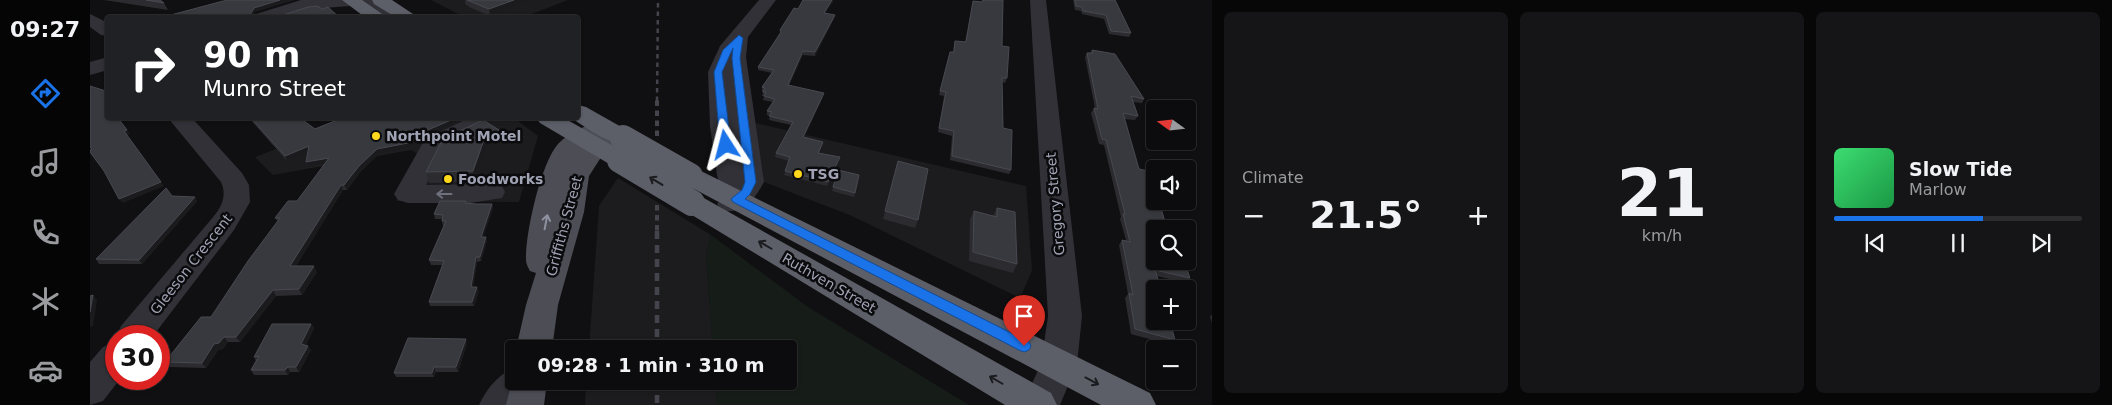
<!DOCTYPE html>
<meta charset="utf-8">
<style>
body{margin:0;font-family:"DejaVu Sans",sans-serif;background:#151517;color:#f1f3f6;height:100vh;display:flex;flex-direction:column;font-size:19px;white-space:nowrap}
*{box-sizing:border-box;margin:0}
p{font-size:16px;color:#9a9b9e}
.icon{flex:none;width:28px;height:28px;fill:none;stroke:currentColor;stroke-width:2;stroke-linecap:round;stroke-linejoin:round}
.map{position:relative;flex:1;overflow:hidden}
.sheet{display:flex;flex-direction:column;gap:12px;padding:12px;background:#070708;width:900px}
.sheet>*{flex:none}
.hud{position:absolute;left:15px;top:15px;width:475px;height:105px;border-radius:5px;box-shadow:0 1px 4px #0004,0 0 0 1px #2c2c2e;background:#202124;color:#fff;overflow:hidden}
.needle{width:32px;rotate:285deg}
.controls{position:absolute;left:1056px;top:100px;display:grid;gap:10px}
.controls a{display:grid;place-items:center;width:50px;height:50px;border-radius:5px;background:#0c0c0e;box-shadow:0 1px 4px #0004,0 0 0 1px #2c2c2e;font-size:25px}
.speed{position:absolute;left:15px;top:325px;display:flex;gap:10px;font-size:25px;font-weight:700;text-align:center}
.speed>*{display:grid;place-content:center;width:65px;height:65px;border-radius:50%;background:#0c0c0e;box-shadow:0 1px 4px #0004,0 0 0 1px #2c2c2e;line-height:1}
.speed .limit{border:8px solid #d22;background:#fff;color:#111}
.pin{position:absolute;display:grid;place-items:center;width:42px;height:42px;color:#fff;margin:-51px -21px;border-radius:50% 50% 50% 0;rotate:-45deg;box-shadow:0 0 5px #0007}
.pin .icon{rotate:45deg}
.me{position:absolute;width:55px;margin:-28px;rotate:351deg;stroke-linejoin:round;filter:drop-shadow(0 0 4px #0008)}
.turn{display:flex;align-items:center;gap:18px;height:105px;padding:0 15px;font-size:22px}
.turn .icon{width:65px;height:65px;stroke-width:2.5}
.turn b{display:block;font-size:35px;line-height:42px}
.big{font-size:38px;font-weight:800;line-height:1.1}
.sheet .tile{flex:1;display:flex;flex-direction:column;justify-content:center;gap:8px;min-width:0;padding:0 18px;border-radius:8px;background:#151517}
.sheet .dial{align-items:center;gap:0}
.dial b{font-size:65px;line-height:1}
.song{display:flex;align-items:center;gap:15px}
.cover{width:60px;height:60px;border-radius:8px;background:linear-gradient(135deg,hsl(140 70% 55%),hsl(140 70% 35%))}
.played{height:5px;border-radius:2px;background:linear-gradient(90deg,#1a73e8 60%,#2c2c2e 60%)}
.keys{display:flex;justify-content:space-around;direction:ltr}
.heat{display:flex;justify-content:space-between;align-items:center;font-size:28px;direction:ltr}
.sheet .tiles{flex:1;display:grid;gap:12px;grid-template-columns:repeat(3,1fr)}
.trip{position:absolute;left:415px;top:340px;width:292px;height:50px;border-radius:5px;background:#0c0c0e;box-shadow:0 1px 4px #0004,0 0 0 1px #2c2c2e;font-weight:800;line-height:50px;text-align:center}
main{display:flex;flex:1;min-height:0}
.dock{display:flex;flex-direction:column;width:90px;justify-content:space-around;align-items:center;background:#050506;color:#9a9b9e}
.dock .icon{width:35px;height:35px}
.dock .current{color:#1a73e8}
.dock b{font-size:22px;color:#f1f3f6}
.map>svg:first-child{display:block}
.built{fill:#1c1c1f}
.green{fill:#161d18}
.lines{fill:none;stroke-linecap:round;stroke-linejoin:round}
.minor{fill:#313137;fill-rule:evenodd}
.major{fill:#4d4d56;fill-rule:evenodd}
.highway{fill:#5c5e68;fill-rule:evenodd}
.rail-far2{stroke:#44444c;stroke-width:2.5;stroke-dasharray:4.5 4;stroke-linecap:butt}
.rail-far1{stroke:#44444c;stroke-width:4;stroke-dasharray:5.5 4.5;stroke-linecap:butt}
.rail{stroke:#44444c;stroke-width:4.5;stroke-dasharray:8 6;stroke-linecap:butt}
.highway-bridge{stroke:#5c5e68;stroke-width:26}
.wall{fill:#2c2c30}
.shaded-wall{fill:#1b1b1e}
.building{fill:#38393e;stroke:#484951}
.oneway{stroke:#1b1c1f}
.oneway2{stroke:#6e707c}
.oneway3{stroke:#8f92a1}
.route{fill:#1a73e8;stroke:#114b97}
.poi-dot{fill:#ffd71b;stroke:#0b0b0d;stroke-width:2}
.labels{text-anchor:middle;stroke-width:5;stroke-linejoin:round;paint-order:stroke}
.poi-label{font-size:14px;font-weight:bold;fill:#a0a3b4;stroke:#0b0b0d;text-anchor:start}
.street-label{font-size:14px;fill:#a0a3b4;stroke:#0b0b0d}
</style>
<main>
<nav class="dock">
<b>09:27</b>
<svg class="icon current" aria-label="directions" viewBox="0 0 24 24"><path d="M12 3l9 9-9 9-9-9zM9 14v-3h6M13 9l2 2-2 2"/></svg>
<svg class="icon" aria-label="music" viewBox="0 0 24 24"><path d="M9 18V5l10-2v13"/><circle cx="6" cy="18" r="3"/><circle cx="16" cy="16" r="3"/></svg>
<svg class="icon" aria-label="phone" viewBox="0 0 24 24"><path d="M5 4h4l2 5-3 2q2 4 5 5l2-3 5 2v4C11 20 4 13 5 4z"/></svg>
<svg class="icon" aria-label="climate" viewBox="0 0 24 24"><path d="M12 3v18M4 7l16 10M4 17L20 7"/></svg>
<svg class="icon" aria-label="car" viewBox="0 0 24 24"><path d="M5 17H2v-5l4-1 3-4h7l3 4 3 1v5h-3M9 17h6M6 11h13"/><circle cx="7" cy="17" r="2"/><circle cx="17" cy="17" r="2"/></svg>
</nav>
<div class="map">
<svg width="1122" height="405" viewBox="0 0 1122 405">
<rect width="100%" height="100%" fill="#101012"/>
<!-- built -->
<g class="built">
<path d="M341,0H478L431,18L374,17Z"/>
<path d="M266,118H424L448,136L429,202L306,201L331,156L321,150L183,175L165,157Z"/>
<path d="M661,122L936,186L942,271L930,298L762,216L669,180Z"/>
<path d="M528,178L621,235L616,256L623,349H499L509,206Z"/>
<path d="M496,381H625L627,405H495Z"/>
</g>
<!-- green -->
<path class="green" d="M621,235L718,307L879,405H627L625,381H699V349H623L616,256Z"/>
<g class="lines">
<!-- minor -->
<g class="minor">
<path d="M211,0H285L300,9L306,18H288L267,4L261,6L219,9L192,18H163L166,14Z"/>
<path d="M669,0H686L658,37L656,57L674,182C665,199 652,216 631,210L627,204L633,197L627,175L620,126L618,72L630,46Z"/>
<path d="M940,0H956L992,316L987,364L970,405H932L951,364L958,316Z"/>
<path d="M0,14L18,23V36L11,35L0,27Z"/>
<path d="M18,57V70L0,75V62Z"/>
<path d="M78,118H102L152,173L159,185L160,202L144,230L63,336L26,337L31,326L124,216C132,206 137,195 131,182Z"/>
<path d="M387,118L393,119L397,124L393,129L354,149L336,185L402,184L412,186L415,192L412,198L380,203H318L308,200L304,194L335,139L377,119Z"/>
<path d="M26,342V379H30L13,401L0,405V362L13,347Z"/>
<path d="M424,368V381H449L444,392L432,405H389C395,391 409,373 424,368Z"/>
</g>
<!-- major -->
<g class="major">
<path d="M512,121L520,123L523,127L534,129L538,134L534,139L515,151L499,176L494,212L468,305L462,349H426L436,305L446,273L440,271C438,267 436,264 436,260C435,234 451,163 468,144C479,132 497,125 512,121Z"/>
<path d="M424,374V381H457L454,405H416Z"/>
</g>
<!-- highway -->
<g class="highway">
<path d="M252,0H272L298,18H276Z"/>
<path d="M282,0H302L329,18H307L284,4Z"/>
<path d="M488,105L496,107L542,133L545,138L542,143C521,148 498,128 481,118H488Z"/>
<path d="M446,118H474L539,155L543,160L539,165L530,168L521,165L450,123Z"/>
<path d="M600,168L609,170L1060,393L1066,405H1011L591,182L587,176L591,170Z"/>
<path d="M602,194L612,197L961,393L967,405H915L592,209L588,203L592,197Z"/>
</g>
<!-- rail-far2 -->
<path class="rail-far2" d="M567,101L568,0"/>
<!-- rail-far1 -->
<g class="rail-far1">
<path d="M567,136V100"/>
<path d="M567,205V233"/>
</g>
<!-- rail -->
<g class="rail">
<path d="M567,231V349"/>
<path d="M567,381V405"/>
</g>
<!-- highway-bridge -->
<g class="highway-bridge">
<path d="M533,138L600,176"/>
<path d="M530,160L602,203"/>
</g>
</g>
<!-- wall -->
<g class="wall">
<path d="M14,0H70L74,3L78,10Z"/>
<path d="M375,0H442L400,16L379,7L378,6L375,4Z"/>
<path d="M892,0H913L912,46L917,78L915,83L912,82L913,128L921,170L919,174L860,160L862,136L848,132L854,96L849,95L859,56L863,52L864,44L865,41L875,42L883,1L892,2Z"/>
<path d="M983,0H1025L1041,33L1039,37L1019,34L1014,19L992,14L991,11L985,10Z"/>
<path d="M743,2L735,13L744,18L725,56L713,55L699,85L733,97L714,137L733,142L732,146L729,153L750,157L749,162L737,186L694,175L699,161L685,157L686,153L701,125L679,120L680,116L677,115V111L683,102L673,100L674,96H672L673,92L672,91V87L682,73L668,70V67L690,34V30L708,9Z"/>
<path d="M1002,50L1054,99L1052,103L1043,102L1048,116L1045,120L1034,119L1065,229L1100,278L1096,283L1067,276L1085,340L1081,345L1041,334L1035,298L1038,294L1029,245L1032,240H1036L1030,219L1031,217L1014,145L1009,144L1001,113L1004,108H1005L995,57L997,53H1000Z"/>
<path d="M159,118H210L225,129L252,118H378L334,137L331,143L320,148L289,154L271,171L257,190H253L206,266L227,272L212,295L186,296L150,342H138L133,349L128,350L116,368L80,367L75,362L121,317L188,222L185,218L207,201L234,165L218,168L216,162L218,152L197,161Z"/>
<path d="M409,130L411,141L398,148L385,182L339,183L336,172Z"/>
<path d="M808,161L828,220L825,228L793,219Z"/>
<path d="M748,170L769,175L764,197L742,191Z"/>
<path d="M82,196L107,201L52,264H9L6,259Z"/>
<path d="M377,203L386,204H402L403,208L393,237L397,241L391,261L387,262L383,287L389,291L384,306H340L339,302L352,265H341L339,260L354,226H353L352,221V219H345L344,214Z"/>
<path d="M907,208L927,264L923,273L879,261L880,219L884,211L903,216Z"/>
<path d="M1122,314V323L1120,317Z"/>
<path d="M221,324L224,328L216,345L221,350L209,372H200L198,375H164L161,370L166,361L164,357Z"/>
<path d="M377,344L368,372H346L344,377H306L304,373Z"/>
</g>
<!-- shaded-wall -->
<g class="shaded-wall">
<path d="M190,0H205L165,12L163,18L160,15L164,8Z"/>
<path d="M424,0H442L400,16L399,9Z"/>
<path d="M742,0H743V2L733,16L734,13Z"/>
<path d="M745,15L744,18L725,56V52Z"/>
<path d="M713,51V55L697,89L698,85Z"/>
<path d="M734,93L733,97L713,141V137Z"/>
<path d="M366,118H378L334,137L331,143L320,148L289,154L271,171L257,190L254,185L269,166L287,149L333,132Z"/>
<path d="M37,130L40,134L37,135L34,131Z"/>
<path d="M409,130L411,141L398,148L385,182L383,171L395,137Z"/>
<path d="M219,146L222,151L197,161L195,156Z"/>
<path d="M750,157L749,162L737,186L738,182Z"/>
<path d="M239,158L241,163L218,168L216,162Z"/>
<path d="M71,182L74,186L33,203L29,199Z"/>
<path d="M251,185L253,190L203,271L200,266Z"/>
<path d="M105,197L107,201L52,264L49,260Z"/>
<path d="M402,204L403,208L392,241L391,237Z"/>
<path d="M396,237L397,241L391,261L390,257Z"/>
<path d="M386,257L387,262L382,291L381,287Z"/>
<path d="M224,266L227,272L212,295L209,289Z"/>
<path d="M387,287L389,291L384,306L382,302Z"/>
<path d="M183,290L186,296L150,342L146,337Z"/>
<path d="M3,295L7,300L3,326L0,327V312Z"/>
<path d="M221,324L224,328L214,349L211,344Z"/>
<path d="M134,337L138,342L133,349L128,350L116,368L112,363L124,344Z"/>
<path d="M376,339L377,344L368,372L366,367Z"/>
<path d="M218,346L221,350L209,372L206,367Z"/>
<path d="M198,367L200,372L198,375L195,370Z"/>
<path d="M344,367L346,372L344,377L342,373Z"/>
</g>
<!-- building -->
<g class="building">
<path d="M56,0H70L74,3Z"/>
<path d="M137,0H190L164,8L160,15L190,16L218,7L227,6L232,9L238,7L250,18H78L77,16Z"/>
<path d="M377,0H424L399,9Z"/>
<path d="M713,0H742L734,13L745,15L725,52L713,51L698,85L734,93L713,137L733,142L728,153L750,157L738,182L695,171L700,157L686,153L703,122L679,116L682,112L677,111L685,99L674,96L676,92H673L675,88L672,87L684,70L668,67L691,32L690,30L704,8L708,9Z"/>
<path d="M893,0H913L912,46L919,47L917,78H912L913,128L922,130L921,170L862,156L864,131L849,128L856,92L850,91L860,52H864L865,41L876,42L883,1L892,2Z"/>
<path d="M985,0H1025L1041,33L1021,31L1016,15L993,11L992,7L986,6Z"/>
<path d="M1002,50L1025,54L1054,99L1041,96L1048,116L1033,113L1049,169L1058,171L1060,174L1065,189V201H1069L1077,229H1065V261H1094L1100,278L1065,270L1071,289H1065V321H1080L1085,340L1045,329L1039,293L1043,295L1032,240L1040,242L1033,214H1035L1016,140L1012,139L1004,108L1008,109L997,53H1003Z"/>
<path d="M0,86L16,91L18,93V118H28L37,130L34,131L71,182L29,199L14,171L0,152V150L2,149L0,147Z"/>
<path d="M161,118H210L225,129L252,118H366L333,132L329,138L318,143L287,149L269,166L254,185H251L200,266H224L209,289L183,290L146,337H134L129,343L124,344L112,363L75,362L111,317H121L158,261L190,218H185L198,201H207L239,158L216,162L219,146L195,156Z"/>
<path d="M393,120L409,130L395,137L383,171L336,172L353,139Z"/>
<path d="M808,161L838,169L828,220L795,211Z"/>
<path d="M748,170L769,175L765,193L743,187Z"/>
<path d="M76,188L82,196L105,197L49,260L6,259Z"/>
<path d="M350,201H376L375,203L386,204H402L391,237H396L390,257H386L381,287H387L382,302H339L354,261L339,260L356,221H352L353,215L344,214Z"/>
<path d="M907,208L925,212L927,264L883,252L884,211L907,217Z"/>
<path d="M3,295L0,312V296Z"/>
<path d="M182,324H221L211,344L218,346L206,367H198L195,370H161L169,356L164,357Z"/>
<path d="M318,338L376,339L366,367H344L342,373H304Z"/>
</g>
<!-- one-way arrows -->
<defs><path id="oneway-shaft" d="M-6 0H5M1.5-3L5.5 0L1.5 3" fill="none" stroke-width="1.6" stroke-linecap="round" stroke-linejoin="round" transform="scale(1.25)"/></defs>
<g class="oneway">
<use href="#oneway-shaft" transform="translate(566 181) rotate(-149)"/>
<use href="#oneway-shaft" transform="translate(675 245) rotate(-150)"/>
<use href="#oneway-shaft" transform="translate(906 380) rotate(-150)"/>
<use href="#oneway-shaft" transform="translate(1002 381) rotate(28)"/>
</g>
<use class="oneway2" href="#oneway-shaft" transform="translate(354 194) rotate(-180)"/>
<use class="oneway3" href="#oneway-shaft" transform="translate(456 222) rotate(-79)"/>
<!-- route -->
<path class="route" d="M649,35L653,38L650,58L666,182L660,194L655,199L939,342L941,346L939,350L934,352L929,350L643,202L641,199L652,190L655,182L642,58L643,48L632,72L641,145L636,148L630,145L624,72L633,50Z"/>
<!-- markers -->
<g class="poi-dot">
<circle cx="286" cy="136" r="5"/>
<circle cx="708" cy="174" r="5"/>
<circle cx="358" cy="179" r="5"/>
</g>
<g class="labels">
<!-- poi labels -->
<g class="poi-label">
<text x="296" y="141">Northpoint Motel</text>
<text x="718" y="179">TSG</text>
<text x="368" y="184">Foodworks</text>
</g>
<!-- street labels -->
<g class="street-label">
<text transform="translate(965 204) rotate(-95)" y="5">Gregory Street</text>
<text transform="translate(474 226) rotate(-75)" y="5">Griffiths Street</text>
<text transform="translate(101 264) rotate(-52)" y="5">Gleeson Crescent</text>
<text transform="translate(739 283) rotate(30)" y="5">Ruthven Street</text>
</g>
</g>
</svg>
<div class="controls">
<a><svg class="needle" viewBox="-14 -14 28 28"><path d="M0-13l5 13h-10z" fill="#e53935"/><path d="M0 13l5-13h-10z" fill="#9a9b9e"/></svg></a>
<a><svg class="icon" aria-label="sound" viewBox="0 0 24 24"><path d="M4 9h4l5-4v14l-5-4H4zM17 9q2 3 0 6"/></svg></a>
<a><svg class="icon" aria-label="search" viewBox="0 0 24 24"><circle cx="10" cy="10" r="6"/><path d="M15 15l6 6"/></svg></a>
<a>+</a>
<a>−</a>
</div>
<div class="speed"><div class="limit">30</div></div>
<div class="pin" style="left:934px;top:346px;background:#d93025"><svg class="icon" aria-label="arrive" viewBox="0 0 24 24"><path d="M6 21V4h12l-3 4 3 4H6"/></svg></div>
<svg class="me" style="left:636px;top:145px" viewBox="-20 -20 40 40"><path d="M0-17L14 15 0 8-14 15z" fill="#1a73e8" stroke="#fff" stroke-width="4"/></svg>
<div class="trip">09:28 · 1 min · 310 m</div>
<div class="hud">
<div class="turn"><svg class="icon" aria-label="right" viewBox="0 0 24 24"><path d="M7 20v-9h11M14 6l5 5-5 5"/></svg><div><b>90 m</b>Munro Street</div></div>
</div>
</div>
<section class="sheet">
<div class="tiles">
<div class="tile"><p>Climate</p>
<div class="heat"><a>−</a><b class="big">21.5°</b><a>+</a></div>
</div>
<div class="tile dial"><b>21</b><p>km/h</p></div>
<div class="tile">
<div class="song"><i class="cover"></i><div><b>Slow Tide</b><p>Marlow</p></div></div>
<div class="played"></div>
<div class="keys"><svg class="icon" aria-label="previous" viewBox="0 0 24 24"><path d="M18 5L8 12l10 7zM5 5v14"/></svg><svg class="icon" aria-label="pause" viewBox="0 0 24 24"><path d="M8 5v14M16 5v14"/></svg><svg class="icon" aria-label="next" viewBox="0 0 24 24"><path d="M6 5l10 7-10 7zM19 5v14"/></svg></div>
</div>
</div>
</section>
</main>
